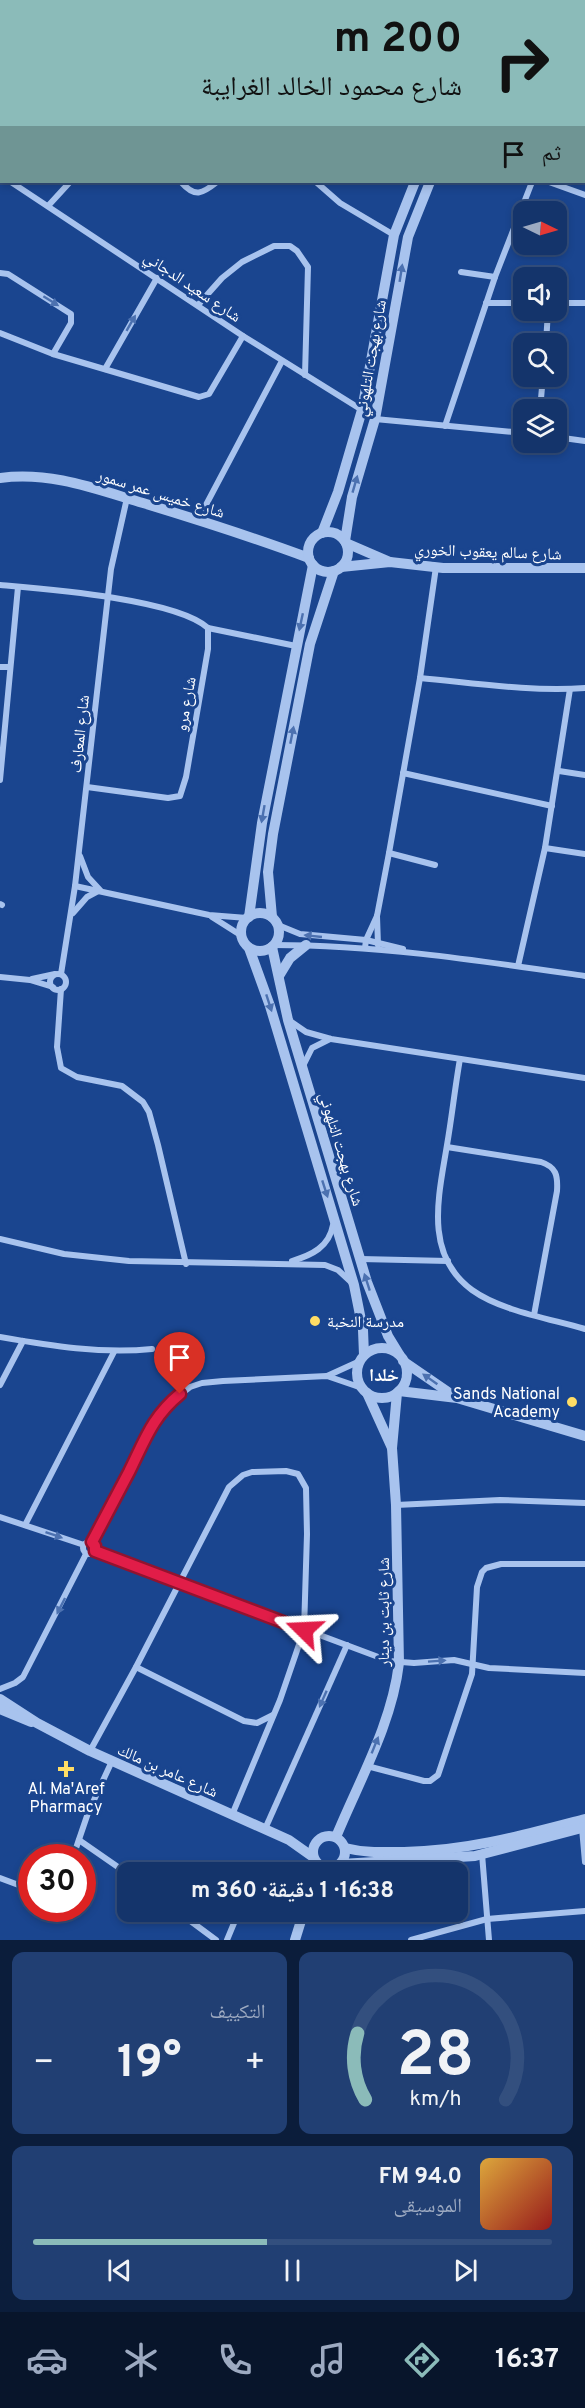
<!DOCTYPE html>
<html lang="ar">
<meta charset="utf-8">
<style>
body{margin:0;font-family:Overpass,"Noto Naskh Arabic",sans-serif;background:#213f73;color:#f1f3f6;direction:rtl;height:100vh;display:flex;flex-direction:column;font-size:22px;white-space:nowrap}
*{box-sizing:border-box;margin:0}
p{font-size:20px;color:#9daac1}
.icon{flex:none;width:33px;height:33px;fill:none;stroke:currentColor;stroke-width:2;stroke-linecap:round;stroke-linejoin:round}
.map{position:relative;height:1940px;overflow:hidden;direction:ltr}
.drawer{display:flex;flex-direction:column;gap:12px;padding:12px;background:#0b1d3b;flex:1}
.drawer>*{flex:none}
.hud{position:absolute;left:0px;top:0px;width:585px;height:183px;box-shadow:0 3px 9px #0003,0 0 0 2px #334f7e;direction:rtl;background:#8bbbb9;color:#111;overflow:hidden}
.needle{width:39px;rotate:95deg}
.buttons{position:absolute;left:513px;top:201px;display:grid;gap:12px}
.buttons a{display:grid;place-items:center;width:54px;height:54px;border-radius:12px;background:#14346b;box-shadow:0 3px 9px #0003,0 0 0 2px #334f7e;font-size:30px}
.speed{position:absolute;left:18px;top:1844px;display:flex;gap:12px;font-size:30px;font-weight:700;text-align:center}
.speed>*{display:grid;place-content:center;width:78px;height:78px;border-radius:50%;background:#14346b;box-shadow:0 3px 9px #0003,0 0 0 2px #334f7e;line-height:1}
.speed .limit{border:9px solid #d22;background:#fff;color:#111}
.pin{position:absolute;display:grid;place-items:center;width:51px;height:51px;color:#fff;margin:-62px -26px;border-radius:50% 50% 50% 0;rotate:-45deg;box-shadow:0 0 6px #0007}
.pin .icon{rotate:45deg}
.me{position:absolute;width:66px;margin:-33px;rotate:291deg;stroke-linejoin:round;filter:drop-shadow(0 0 4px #0008)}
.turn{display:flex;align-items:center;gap:21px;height:126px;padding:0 24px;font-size:27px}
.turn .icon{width:78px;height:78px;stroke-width:2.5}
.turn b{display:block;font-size:42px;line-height:51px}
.then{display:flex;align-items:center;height:57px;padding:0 24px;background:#0003;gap:12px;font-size:22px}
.big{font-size:45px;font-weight:700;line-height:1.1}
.drawer .card{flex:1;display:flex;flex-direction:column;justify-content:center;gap:9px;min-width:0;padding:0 21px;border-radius:12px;background:#213f73}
.drawer .dial{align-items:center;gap:0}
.dial svg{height:156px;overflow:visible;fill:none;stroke:#334f7e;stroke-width:7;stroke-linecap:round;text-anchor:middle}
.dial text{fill:#f1f3f6;stroke:none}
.song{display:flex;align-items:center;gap:18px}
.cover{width:72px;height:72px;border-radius:9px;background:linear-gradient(135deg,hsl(40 70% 55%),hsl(0 70% 35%))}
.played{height:6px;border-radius:3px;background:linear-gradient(90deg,#8bbbb9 45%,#334f7e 45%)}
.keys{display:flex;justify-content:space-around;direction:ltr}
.heat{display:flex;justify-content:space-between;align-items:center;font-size:33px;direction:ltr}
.drawer .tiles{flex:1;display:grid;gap:12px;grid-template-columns:1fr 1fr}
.card:last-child{grid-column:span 2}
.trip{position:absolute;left:117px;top:1862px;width:351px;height:60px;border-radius:12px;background:#14346b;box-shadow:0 3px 9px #0003,0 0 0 2px #334f7e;font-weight:700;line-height:60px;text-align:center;direction:rtl}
.tab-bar{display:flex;height:96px;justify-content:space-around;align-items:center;background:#08152b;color:#9daac1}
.tab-bar .icon{width:42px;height:42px}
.tab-bar .active{color:#8bbbb9}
.tab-bar b{font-size:27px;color:#f1f3f6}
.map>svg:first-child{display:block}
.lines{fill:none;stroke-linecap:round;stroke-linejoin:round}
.minor{stroke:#a8c3ee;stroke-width:6}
.tertiary{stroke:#a8c3ee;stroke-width:10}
.oneway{fill:#4c71b0}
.route-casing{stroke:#92132f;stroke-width:15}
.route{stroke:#e11d48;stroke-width:10}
.poi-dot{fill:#ffdd65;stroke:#1a458f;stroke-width:2}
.labels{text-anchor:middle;stroke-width:6;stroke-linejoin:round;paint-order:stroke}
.street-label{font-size:16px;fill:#fff;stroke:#1a458f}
.poi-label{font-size:16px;fill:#fff;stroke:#1a458f;text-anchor:start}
.neighbourhood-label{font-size:18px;font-weight:bold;fill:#fff;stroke:#1a458f}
</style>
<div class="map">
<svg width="585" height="1940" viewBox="0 0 585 1940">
<rect width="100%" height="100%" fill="#1a458f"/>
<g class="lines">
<!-- minor -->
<g class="minor">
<path d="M54,0L55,2"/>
<path d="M141,0V2"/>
<path d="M175,0L177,2"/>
<path d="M150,2L153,0"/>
<path d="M0,45L2,49"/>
<path d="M584,87L585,88"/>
<path d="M0,159L2,157"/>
<path d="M0,174L2,175"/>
<path d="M11,182L243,336L362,410"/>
<path d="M181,182C195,198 202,194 217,182"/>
<path d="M316,182L340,203L394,235"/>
<path d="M549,182L585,195"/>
<path d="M48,206L70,182"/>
<path d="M461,272L495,277"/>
<path d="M0,273L8,274L71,314V323L53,354"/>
<path d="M486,303H524"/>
<path d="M556,303H585"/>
<path d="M198,305L222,278L242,262L274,246H290L297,251L308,267L305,375"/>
<path d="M0,333L53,354L199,397L209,394L243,336"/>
<path d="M546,344L548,310"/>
<path d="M105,369L157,278"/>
<path d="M540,410L543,376"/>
<path d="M375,419L524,433"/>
<path d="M445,426L495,277L532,182"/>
<path d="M556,437L585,441"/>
<path d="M198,520L282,361"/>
<path d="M0,585C46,589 176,599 208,628V649L186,777L180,796L168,798L87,787"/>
<path d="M208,628L296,646"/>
<path d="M0,667H9"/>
<path d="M420,678C474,683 531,692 585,688"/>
<path d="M559,771L585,775"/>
<path d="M403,773L552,806"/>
<path d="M0,780L18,587"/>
<path d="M545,848L585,854"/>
<path d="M389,853L435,865"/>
<path d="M75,886L209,915L247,918"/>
<path d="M0,904L2,905"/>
<path d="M73,913L87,897L100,890L88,877L80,856"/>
<path d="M377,916L378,945"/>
<path d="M212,917L242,936"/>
<path d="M278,925L300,934L366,940L403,949"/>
<path d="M274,945C379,945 482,961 585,976"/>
<path d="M365,948L366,940L377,916L389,853L420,678L436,567"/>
<path d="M518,966L545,848L570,689"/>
<path d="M61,974L75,886L111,569L127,498"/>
<circle cx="58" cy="982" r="8"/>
<path d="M0,977L30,980L53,987"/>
<path d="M32,979L55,974"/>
<path d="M61,989L57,1047L61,1068L77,1077L122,1086L143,1102L149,1112L158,1145L186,1264"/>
<path d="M290,1021L306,1032L331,1039L585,1078"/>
<path d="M460,1059C455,1087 452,1116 447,1145C439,1195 423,1254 472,1290C501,1311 551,1319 585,1329"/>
<path d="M303,1066L312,1048L330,1039"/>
<path d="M447,1147L541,1162C556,1167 558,1175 557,1191L534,1315"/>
<path d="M0,1239L64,1254L129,1261L325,1265L338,1270L351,1282"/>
<path d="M361,1259L448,1261"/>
<path d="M292,1261C312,1255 329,1247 333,1225"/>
<path d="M0,1337C51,1346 101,1354 152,1349"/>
<path d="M327,1376L360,1361"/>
<path d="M0,1385L23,1341"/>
<path d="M396,1505L500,1500L585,1503"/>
<path d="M0,1517L84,1545"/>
<path d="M25,1525L114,1352"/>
<circle cx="89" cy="1548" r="6"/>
<path d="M91,1542L129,1471L150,1427L169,1403L190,1387L202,1383L223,1381L327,1376L362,1388"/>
<path d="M95,1551L389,1661L414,1663L454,1660L489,1668L585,1673"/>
<path d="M136,1667L244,1721L257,1723L273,1715"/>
<path d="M0,1689L15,1683L23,1677L86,1554"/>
<path d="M90,1751L136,1667L229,1487L243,1475L252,1472L286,1471L298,1474L306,1488L307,1534L304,1630L280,1700L232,1815"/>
<path d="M367,1766L424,1781H430L438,1775L472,1674L477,1587L482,1572L486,1568L501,1564H585"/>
<path d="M582,1828L585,1862"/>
<path d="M265,1829L347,1645"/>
<path d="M79,1840L128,1874"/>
<path d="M482,1854L489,1940"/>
<path d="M73,1857L88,1813L112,1761"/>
<path d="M159,1872L169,1865L188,1872"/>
<path d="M0,1878L32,1890"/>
<path d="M177,1911L216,1940"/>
<path d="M227,1940L239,1911"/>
<path d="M411,1940L487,1919L585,1911"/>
</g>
<!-- tertiary -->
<g class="tertiary">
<path d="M490,2L491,0"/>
<path d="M505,2L506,0"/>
<path d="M0,478C50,471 96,489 143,503C199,520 255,538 309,558"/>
<circle cx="328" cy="552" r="20"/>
<path d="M322,533L338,492L362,410L394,235L415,182"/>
<path d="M345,541L352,497L375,419L408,237L430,182"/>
<path d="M346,543L390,562"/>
<path d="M341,567L390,562L443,568H585"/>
<circle cx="260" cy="932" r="19"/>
<path d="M249,917L262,823L313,565"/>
<path d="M272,917L268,872L273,834L310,644L334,571"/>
<path d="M272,947L288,1020L367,1282L388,1336L399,1354"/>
<path d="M249,948L270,1006L354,1285L363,1330L364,1355"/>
<path d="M279,976L290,958L306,945"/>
<circle cx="382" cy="1373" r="25"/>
<path d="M403,1361L454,1396"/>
<path d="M399,1391L457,1398L585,1436"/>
<path d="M367,1393L392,1448"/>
<path d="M0,1699L37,1723L90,1751L289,1840L313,1857"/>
<path d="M0,1709L31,1722"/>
<circle cx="329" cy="1852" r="16"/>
<path d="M336,1837C359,1781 392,1724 399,1663L396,1505L392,1448L397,1393"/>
<path d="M345,1848C365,1853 384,1852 404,1852C467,1851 524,1835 585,1819"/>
<path d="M341,1864L475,1856L585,1827"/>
<path d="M295,1940L304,1911"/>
</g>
</g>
<!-- one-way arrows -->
<defs><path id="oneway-solid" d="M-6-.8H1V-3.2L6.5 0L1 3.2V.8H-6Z" transform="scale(1.5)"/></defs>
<g class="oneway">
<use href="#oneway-solid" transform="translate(401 273) rotate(-81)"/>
<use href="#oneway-solid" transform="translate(51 301) rotate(32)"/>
<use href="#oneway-solid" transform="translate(131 323) rotate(-60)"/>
<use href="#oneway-solid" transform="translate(355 484) rotate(-74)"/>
<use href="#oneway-solid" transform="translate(301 622) rotate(102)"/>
<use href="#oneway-solid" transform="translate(292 735) rotate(-79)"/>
<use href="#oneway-solid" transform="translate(263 814) rotate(100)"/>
<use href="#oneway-solid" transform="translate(313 936) rotate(-174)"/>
<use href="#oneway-solid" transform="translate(269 1003) rotate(72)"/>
<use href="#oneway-solid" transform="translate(325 1189) rotate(72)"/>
<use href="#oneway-solid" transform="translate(367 1282) rotate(-108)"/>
<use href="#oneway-solid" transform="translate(430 1379) rotate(-145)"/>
<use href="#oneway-solid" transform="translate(54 1535) rotate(19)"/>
<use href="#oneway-solid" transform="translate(61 1606) rotate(117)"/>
<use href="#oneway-solid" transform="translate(437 1661) rotate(-4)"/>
<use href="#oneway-solid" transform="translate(323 1699) rotate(114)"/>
<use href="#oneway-solid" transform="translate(375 1745) rotate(-68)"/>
</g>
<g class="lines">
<defs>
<path id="route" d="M180,1394C152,1417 145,1440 129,1472C117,1495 104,1519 92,1542L95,1546V1551L304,1630"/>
</defs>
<!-- route casing -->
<use href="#route" class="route-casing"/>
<!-- route -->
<use href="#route" class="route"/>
</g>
<!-- markers -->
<g class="poi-dot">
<circle cx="315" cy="1321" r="6"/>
<circle cx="572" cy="1402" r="6"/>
<path d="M63 1760h6v6h6v6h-6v6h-6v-6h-6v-6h6z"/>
</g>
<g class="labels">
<!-- street labels -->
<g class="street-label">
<text transform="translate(193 286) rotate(34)" y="6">شارع سعيد الدجاني</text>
<text transform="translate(370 358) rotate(-80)" y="6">شارع بهجت التلهوني</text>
<text transform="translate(161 493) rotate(17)" y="6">شارع خميس عمر سمور</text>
<text transform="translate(488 551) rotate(2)" y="6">شارع سالم يعقوب الخوري</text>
<text transform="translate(185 704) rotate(-80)" y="6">شارع مرو</text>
<text transform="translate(79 734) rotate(-84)" y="6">شارع المعارف</text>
<text transform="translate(342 1149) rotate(73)" y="6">شارع بهجت التلهوني</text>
<text transform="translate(383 1612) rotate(-90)" y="6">شارع ثابت بن دينار</text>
<text transform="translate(168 1770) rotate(24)" y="6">شارع عامر بن مالك</text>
</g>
<!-- poi labels -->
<g class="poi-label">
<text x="327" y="1327">مدرسة النخبة</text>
<text x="560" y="1399" text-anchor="end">Sands National<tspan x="560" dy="18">Academy</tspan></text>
<text x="66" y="1794" text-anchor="middle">Al. Ma'Aref<tspan x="66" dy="18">Pharmacy</tspan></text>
</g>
<!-- neighbourhood labels -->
<g class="neighbourhood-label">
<text x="384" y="1381">خلدا</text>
</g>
</g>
</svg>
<div class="buttons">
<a><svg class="needle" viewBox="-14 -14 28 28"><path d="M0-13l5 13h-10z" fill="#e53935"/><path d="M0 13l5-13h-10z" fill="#9daac1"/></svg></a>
<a><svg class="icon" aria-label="sound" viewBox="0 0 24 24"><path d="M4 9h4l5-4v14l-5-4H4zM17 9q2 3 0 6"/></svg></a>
<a><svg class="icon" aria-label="search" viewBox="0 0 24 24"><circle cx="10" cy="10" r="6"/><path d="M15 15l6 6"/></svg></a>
<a><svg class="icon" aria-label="layers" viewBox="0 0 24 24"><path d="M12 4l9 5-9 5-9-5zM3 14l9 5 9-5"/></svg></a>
</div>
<div class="speed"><div class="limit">30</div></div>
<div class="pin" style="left:180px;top:1394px;background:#d93025"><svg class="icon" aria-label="arrive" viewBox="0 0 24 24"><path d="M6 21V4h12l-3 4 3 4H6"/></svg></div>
<svg class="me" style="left:304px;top:1630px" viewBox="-20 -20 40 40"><path d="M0-17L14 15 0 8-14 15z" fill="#e11d48" stroke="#fff" stroke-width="4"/></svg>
<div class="trip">16:38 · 1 دقيقة · 360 m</div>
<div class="hud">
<div class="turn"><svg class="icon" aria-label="right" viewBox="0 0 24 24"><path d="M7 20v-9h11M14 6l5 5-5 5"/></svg><div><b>200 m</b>شارع محمود الخالد الغرايبة</div></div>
<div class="then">ثم<svg class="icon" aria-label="arrive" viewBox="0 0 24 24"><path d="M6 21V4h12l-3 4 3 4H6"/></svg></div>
</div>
</div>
<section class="drawer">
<div class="tiles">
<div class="card dial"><svg viewBox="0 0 100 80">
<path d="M14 69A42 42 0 1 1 86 69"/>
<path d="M14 69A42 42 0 0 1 10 35" stroke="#8bbbb9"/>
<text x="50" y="56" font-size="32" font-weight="700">28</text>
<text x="50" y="72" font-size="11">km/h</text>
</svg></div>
<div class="card"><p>التكييف</p>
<div class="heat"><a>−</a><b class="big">19°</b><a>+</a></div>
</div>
<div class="card">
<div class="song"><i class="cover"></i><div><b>94.0 FM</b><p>الموسيقى</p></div></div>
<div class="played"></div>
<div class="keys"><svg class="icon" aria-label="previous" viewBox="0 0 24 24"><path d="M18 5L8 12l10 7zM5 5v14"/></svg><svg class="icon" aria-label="pause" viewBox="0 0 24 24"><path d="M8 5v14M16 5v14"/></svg><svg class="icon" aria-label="next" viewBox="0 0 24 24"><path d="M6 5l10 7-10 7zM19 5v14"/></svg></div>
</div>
</div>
</section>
<nav class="tab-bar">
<b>16:37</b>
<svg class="icon active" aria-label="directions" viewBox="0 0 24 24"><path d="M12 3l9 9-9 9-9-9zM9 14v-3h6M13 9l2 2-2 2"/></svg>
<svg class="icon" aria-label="music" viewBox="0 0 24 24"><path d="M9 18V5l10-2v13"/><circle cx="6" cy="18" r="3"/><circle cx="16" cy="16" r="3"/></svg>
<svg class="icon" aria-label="phone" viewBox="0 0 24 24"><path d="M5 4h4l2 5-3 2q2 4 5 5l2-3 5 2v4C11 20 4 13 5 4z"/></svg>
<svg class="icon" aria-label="climate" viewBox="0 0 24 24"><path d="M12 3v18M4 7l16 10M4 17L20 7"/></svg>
<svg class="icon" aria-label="car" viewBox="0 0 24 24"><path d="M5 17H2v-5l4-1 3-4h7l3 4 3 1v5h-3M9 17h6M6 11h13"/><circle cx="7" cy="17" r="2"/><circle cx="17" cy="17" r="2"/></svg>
</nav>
